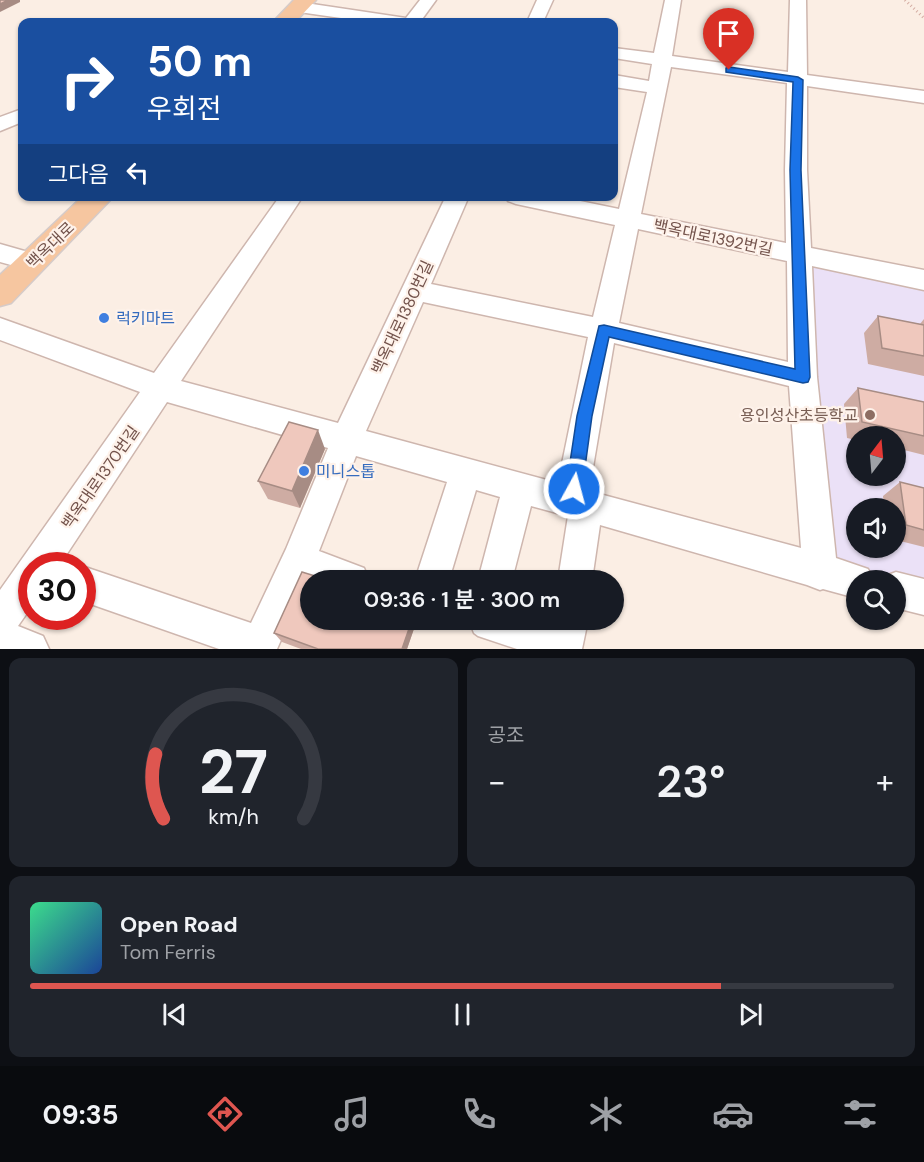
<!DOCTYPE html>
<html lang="ko">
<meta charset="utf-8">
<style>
body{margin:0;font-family:"DM Sans","Noto Sans KR",sans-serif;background:#20242c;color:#f1f3f6;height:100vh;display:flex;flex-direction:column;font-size:22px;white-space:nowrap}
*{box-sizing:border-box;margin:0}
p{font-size:20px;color:#9ea1a6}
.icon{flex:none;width:33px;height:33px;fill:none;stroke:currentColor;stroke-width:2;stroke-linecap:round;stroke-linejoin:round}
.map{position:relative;height:649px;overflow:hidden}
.side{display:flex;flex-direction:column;gap:9px;padding:9px;background:#0d0f14;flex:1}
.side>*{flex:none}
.guide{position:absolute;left:18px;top:18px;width:600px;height:183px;border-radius:12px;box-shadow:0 2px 4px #0004;background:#1a4fa0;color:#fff;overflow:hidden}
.needle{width:39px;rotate:16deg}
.fabs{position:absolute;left:846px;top:426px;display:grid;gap:12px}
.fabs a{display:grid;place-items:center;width:60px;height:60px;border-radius:50%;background:#171b24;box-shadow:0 2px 4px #0004;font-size:30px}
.speed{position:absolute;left:18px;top:552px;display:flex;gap:12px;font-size:30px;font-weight:700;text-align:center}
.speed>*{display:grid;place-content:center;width:78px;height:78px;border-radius:50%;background:#171b24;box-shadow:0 2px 4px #0004;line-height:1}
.speed .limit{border:9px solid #d22;background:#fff;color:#111}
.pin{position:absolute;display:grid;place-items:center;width:51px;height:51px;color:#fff;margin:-62px -26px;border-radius:50% 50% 50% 0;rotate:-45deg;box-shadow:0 0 6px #0007}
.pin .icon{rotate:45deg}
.me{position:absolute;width:66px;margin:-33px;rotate:7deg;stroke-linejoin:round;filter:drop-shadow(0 0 4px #0008)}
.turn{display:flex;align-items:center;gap:21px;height:126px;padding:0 30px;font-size:27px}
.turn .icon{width:78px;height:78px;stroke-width:2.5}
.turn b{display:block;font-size:42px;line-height:51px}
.then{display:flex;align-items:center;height:57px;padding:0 30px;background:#0003;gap:12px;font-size:22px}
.big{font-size:45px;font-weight:600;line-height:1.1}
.side .widget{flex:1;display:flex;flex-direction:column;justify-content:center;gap:9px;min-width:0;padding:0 21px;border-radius:12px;background:#20242c}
.side .dial{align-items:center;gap:0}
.dial svg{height:156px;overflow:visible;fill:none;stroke:#363941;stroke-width:7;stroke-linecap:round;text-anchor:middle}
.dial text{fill:#f1f3f6;stroke:none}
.song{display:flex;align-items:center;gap:18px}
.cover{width:72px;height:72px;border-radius:9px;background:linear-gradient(135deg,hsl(150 70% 55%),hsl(220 70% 35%))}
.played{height:6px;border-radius:3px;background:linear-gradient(90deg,#de5650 80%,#363941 80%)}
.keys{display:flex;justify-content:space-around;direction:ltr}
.heat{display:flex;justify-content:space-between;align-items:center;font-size:33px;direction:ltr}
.side .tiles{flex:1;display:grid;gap:9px;grid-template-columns:1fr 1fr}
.widget:last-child{grid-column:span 2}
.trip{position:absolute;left:300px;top:570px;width:324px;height:60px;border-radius:30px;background:#171b24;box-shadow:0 2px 4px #0004;font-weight:600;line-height:60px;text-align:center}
.tabs{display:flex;height:96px;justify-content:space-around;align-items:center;background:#090b0e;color:#9ea1a6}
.tabs .icon{width:42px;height:42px}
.tabs .active{color:#de5650}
.tabs b{font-size:27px;color:#f1f3f6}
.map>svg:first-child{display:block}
.education{fill:#ebe1f7;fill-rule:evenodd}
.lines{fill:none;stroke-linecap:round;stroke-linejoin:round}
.minor-casing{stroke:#ceb6ae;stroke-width:3}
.major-casing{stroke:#d5cbc9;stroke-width:3}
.path{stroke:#d3aba1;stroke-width:3;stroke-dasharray:1 3;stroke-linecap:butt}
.minor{fill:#fff;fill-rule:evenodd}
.major{fill:#f6c6a0;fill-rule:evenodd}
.wall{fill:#ceaca3}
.shaded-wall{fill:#a78c84}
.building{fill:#efc8bd;stroke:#a78c84;stroke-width:1.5}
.route{fill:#1a73e8;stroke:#114b97;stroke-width:1.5}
.shop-dot{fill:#3f7fe0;stroke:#fef2ea;stroke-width:2}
.education-dot{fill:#8d6e63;stroke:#fef2ea;stroke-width:2}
.labels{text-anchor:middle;stroke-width:4.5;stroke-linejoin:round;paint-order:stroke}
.street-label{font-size:16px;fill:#72524b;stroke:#fef2ea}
.shop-label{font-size:16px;fill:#366cbe;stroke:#fef2ea;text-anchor:start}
.education-label{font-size:16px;fill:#785e54;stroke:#fef2ea;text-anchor:end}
</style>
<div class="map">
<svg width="924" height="649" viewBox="0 0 924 649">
<rect width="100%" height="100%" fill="#fbeee4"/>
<!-- education -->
<path class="education" d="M810,266L924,288V590L896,583V580H884L828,568ZM856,436H896V476H856ZM856,508H896V548H856Z"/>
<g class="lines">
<defs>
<g id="minor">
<path d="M420,0H436L420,22H369L299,12L291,7L299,2L406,18Z"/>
<path d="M537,0H553L543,22H527Z"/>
<path d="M665,0H681L672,56L788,72L790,0H806L807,75L924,91V103L807,86V170L811,248L924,270V290L812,266L817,377L836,558L868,569L873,580H856V598L823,589L820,590L807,585L600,525L592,580H558L568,516L531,506L512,580H478L500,497L476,490L449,580H415L447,482L356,456L319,551L364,568L369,580L307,581L277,649H219L82,601V566L251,623L286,549L328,448L167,402L59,566H32V606L18,626L43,636L49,649H0V590L140,392L0,340V318L154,373L280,196H303L181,381L338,423L446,196H469L431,284L593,317L615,225L516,204L508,201L505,196H556L619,209L647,92L614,87V75L649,81L652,64L614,58V48L654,53ZM671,67L787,83L785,170L786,243L641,214ZM638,229L787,261L788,362L619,323ZM423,302L588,337L558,483L366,431ZM614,343L789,386L801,548L596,493L590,485Z"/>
<path d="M22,109V122L0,131V117Z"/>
<path d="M0,244L42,256L46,262L42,268L33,271L0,262Z"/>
<path d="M896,572L924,579V615L896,608V580H882L883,577Z"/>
<path d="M469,620H543L551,622L552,620H588L582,649H517L478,636L474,633Z"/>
</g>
<g id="major">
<path d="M294,0H316L295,22H273Z"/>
<path d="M83,196H114L11,303L0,306V275Z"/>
</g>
</defs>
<!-- minor casing -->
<use href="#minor" class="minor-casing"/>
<!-- major casing -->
<use href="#major" class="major-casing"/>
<!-- path -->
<path class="path" d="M905,0L924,18"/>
<!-- minor -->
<use href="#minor" class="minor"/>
<!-- major -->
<use href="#major" class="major"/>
</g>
<!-- wall -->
<g class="wall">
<path d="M878,316L920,324L924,319V376L868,364L864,333Z"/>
<path d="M858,388L924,402V455L896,448V436H856V440L847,438L844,404Z"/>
<path d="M325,449L300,508L268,499L258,481Z"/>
<path d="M900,482L924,488V547L896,540V508H884L883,496Z"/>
<path d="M310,620H417L407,649H301L282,642L274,633Z"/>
</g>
<!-- shaded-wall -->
<g class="shaded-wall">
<path d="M8,0H20V2L0,12V4Z"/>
<path d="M318,430L325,449L300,508L292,491Z"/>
<path d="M412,620H417L407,649H402Z"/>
</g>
<!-- building -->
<g class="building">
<path d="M0,0H8L0,4Z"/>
<path d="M878,316L924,325V356L882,348Z"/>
<path d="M858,388L924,402V436L862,422Z"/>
<path d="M289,422L318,430L292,491L258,481Z"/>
<path d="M900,482L924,488V530L906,525Z"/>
<path d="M302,572L328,580H310V620H412L402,649H318L274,633Z"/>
</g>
<!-- route -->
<path class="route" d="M729,67L798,77L803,80L801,170L810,377L808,382L803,383L609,337L592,416L582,489L580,494L574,497L568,494L566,489L577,416L599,326L604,325L795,369L790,170L793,82L726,72V68Z"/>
<!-- markers -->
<g class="shop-dot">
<circle cx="104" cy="318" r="6"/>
<circle cx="304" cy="471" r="6"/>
</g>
<circle class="education-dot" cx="870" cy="415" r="6"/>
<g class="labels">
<!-- street labels -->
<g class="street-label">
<text transform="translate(713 237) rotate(12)" y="6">백옥대로1392번길</text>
<text transform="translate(50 245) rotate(-44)" y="6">백옥대로</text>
<text transform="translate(402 317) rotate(-65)" y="6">백옥대로1380번길</text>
<text transform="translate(100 477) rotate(-55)" y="6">백옥대로1370번길</text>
</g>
<!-- shop labels -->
<g class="shop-label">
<text x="116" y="324">럭키마트</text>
<text x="316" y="477">미니스톱</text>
</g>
<!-- education labels -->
<g class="education-label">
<text x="858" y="421">용인성산초등학교</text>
</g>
</g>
</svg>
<div class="fabs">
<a><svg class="needle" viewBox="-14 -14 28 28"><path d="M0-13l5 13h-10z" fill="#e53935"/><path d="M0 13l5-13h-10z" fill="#9ea1a6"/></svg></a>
<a><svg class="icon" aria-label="sound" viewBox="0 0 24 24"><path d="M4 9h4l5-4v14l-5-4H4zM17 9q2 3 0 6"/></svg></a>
<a><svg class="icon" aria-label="search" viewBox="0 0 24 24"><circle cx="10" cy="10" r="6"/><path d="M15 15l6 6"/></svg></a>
</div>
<div class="speed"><div class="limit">30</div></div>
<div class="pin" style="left:729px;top:70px;background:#d93025"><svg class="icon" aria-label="arrive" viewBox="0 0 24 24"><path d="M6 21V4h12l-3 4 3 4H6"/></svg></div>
<svg class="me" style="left:574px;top:489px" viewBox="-20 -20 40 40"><circle r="17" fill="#1a73e8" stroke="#fff" stroke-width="3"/><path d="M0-11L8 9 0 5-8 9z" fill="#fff"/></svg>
<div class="trip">09:36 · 1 분 · 300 m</div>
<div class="guide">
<div class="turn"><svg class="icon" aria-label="right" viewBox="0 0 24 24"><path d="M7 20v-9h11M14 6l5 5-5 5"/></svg><div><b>50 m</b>우회전</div></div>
<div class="then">그다음<svg class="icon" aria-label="left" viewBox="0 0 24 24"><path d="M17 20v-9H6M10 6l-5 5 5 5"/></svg></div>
</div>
</div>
<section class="side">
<div class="tiles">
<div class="widget dial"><svg viewBox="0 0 100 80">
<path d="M14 69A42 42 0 1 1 86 69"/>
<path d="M14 69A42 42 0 0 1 10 36" stroke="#de5650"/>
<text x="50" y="56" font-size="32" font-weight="700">27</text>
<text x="50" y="72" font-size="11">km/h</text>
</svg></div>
<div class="widget"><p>공조</p>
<div class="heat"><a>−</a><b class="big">23°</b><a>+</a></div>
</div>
<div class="widget">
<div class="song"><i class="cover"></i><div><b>Open Road</b><p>Tom Ferris</p></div></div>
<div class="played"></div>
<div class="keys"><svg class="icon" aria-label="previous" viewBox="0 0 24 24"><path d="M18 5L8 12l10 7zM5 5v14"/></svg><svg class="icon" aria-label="pause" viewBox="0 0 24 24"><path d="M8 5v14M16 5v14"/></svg><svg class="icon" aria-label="next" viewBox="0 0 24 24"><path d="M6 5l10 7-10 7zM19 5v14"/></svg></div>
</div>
</div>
</section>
<nav class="tabs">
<b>09:35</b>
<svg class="icon active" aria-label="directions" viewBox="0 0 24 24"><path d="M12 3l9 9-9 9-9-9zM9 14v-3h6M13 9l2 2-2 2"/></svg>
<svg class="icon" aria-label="music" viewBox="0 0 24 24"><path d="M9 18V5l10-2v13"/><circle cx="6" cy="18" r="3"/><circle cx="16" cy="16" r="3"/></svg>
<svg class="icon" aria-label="phone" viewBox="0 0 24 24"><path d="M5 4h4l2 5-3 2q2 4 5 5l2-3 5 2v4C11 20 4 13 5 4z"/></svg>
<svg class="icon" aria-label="climate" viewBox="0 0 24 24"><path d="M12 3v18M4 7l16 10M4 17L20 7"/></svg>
<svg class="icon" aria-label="car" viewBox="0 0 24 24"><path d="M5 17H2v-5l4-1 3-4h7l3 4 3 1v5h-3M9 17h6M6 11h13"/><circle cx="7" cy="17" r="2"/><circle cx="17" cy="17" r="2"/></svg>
<svg class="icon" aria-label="filters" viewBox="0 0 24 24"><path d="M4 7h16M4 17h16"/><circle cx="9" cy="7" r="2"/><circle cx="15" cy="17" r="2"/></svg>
</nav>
